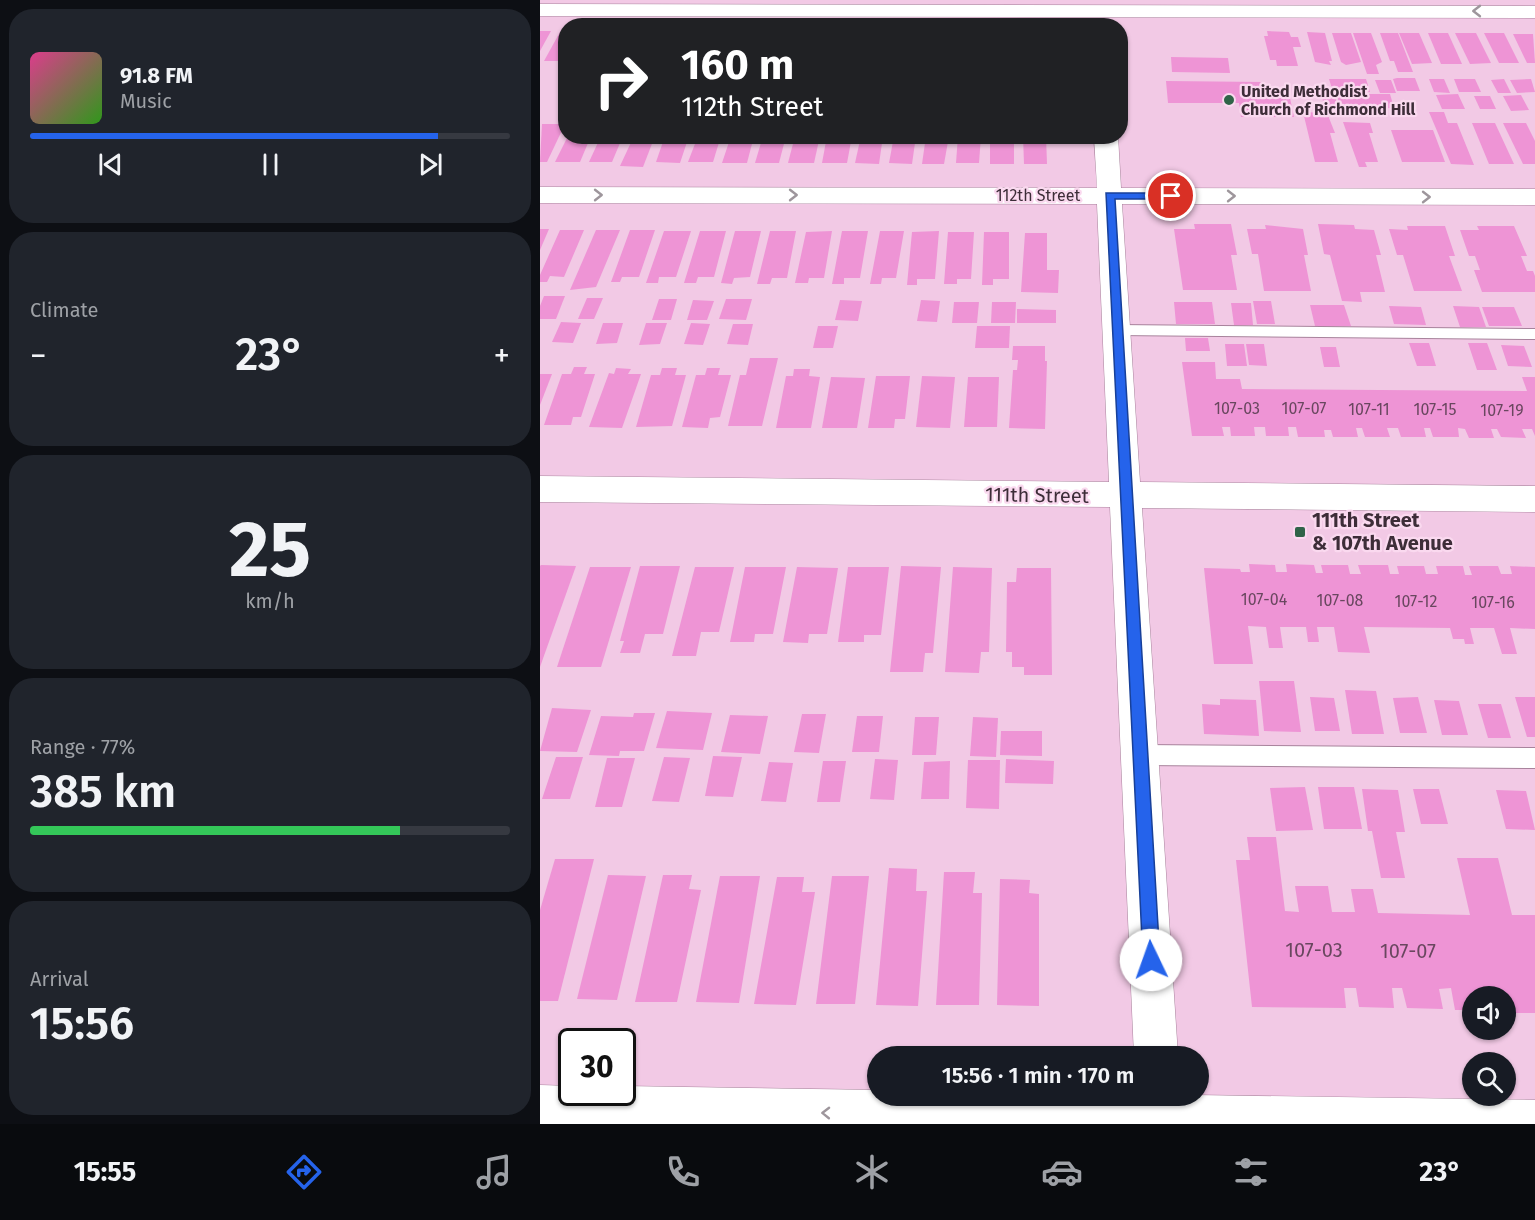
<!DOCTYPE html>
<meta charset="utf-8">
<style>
body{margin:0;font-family:"Fira Sans",sans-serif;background:#20242c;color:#f1f3f6;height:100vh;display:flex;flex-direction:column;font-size:22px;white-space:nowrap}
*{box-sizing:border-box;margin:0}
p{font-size:20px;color:#9ea1a6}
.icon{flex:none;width:33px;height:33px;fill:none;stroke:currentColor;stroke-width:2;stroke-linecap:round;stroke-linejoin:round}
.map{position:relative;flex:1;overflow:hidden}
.sheet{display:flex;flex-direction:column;gap:9px;padding:9px;background:#0d0f14;width:540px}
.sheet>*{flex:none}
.banner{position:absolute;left:18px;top:18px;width:570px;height:126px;border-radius:24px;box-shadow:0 2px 4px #0004;background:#202124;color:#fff;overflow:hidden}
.controls{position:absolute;left:922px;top:986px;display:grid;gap:12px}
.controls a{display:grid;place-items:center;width:54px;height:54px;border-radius:50%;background:#171b24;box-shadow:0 2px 4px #0004;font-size:30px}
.speed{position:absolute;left:18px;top:1028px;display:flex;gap:12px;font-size:30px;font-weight:700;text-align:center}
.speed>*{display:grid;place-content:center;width:78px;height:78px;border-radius:50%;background:#171b24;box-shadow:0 2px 4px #0004;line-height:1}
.speed .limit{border:3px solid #111;border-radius:9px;background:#fff;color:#111}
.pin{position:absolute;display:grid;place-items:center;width:51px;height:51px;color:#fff;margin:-26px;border:3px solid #fff;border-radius:50%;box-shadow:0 2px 6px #0007}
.me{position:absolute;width:66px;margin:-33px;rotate:357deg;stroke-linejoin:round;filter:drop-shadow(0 0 4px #0008)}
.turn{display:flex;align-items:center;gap:21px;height:126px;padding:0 24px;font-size:27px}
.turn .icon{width:78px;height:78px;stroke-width:2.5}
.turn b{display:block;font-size:42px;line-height:51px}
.big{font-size:45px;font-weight:600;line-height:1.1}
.sheet .tile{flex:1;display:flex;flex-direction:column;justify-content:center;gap:9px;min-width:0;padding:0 21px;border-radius:24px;background:#20242c}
.sheet .dial{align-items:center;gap:0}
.dial b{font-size:78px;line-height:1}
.song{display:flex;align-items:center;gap:18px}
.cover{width:72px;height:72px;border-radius:9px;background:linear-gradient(135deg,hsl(330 70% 55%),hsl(110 70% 35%))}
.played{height:6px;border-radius:3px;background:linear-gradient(90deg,#2563eb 85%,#363941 85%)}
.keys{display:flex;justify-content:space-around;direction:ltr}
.heat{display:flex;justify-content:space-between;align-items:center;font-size:33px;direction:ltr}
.charge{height:9px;border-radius:4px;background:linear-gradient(90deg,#34c759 77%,#363941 0)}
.trip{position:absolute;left:327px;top:1046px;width:342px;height:60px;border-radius:30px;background:#171b24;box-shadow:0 2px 4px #0004;font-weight:600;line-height:60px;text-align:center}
.tab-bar{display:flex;height:96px;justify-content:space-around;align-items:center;background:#090b0e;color:#9ea1a6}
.tab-bar .icon{width:42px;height:42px}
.tab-bar .selected{color:#2563eb}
.tab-bar b{font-size:27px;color:#f1f3f6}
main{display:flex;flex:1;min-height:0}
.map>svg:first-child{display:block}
.building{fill:#ee94d5}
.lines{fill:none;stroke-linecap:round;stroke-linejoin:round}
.service-casing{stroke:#a8839c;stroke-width:2}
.minor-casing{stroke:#a8839c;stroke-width:1}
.service{fill:#fff;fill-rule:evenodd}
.minor{fill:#fff;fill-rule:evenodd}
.oneway{stroke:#9e969c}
.route{fill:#2563eb;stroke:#184099;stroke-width:1.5}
.poi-dot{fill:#306348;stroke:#fad9ef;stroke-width:2}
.labels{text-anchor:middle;stroke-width:4.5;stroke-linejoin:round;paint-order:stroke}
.far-poi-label{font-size:16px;font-weight:bold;fill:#3d2d38;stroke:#fad9ef;text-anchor:start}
.far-street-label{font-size:16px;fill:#3d2d38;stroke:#fad9ef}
.number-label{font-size:16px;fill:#69475f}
.street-label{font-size:20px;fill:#3d2d38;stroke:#fad9ef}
.poi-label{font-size:20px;font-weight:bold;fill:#3d2d38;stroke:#fad9ef;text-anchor:start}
.near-number-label{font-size:20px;fill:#69475f}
</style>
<main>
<section class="sheet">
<div class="tile">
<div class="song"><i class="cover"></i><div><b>91.8 FM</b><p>Music</p></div></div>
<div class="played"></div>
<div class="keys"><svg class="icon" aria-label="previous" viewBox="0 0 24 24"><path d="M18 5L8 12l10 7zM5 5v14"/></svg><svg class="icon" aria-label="pause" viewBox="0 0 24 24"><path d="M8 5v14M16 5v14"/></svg><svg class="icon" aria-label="next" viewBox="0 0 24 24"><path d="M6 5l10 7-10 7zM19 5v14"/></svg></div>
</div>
<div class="tile"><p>Climate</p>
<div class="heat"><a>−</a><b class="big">23°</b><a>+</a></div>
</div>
<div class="tile dial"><b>25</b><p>km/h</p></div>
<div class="tile"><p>Range · 77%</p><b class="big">385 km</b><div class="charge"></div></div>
<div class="tile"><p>Arrival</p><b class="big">15:56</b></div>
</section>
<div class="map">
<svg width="995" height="1124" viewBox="0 0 995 1124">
<rect width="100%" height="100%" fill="#f2c9e5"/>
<!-- building -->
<g class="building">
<path d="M0,31H11L0,51Z"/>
<path d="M727,31L749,32L751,37H758L761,47H753L758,66H737L736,60H730L724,36H728Z"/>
<path d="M20,32H26L24,61H4Z"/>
<path d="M767,32L785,33L792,61H789L791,65L775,62Z"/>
<path d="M792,33H811L821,62L806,65L801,62Z"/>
<path d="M813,33H831L842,62L836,65L839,74H827Z"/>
<path d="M840,33H858L873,72H858L854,61H850Z"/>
<path d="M859,33H879L892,63L872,64Z"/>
<path d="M888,33H908L922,64H901Z"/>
<path d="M915,33H936L951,63L930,64Z"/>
<path d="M944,33H964L979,63H959Z"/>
<path d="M973,34H993L995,63H987Z"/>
<path d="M631,57L688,58L690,73L632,72Z"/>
<path d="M857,78H875L880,91H857L853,79Z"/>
<path d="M789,79H826L830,92H793Z"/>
<path d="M889,79H904L910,93L894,92Z"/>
<path d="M914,79H935L941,92H919Z"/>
<path d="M964,79L971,93H958L951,80Z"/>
<path d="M991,79L995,92L977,93L970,80Z"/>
<path d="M835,80H851L856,93H840Z"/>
<path d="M626,81L723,82L726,98H750L754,117H701L699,103H628Z"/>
<path d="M794,93L798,107L785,108L781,94Z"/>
<path d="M810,94H850L854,108L801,109L797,96H810Z"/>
<path d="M918,94L925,109H902L896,95Z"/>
<path d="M981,95L989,110L971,111L963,96Z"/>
<path d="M934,96H950L956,109H940Z"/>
<path d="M763,112L787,113L795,133H790L798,162H775Z"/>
<path d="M889,112H904L908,123H917L934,165L911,164Z"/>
<path d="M803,122L830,123L833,133H829L838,162H825L827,167H819Z"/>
<path d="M932,123H955L974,164H949Z"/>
<path d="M963,123H986L995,141V164H983Z"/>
<path d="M2,124H25L7,162H0Z"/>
<path d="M851,130H893L905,162H862Z"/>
<path d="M28,136H51L40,162H15Z"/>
<path d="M61,136H83L72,162H49Z"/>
<path d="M94,136H115L103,167L80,166Z"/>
<path d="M125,136H149L140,163L116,162Z"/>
<path d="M158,136H181L173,162H148Z"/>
<path d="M191,136H214L207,163H182Z"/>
<path d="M223,136H246L239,163H215Z"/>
<path d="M255,136H280L274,163H248Z"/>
<path d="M287,136H312L307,163H282Z"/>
<path d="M321,136H343L339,164L315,163Z"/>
<path d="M354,136H376L372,164L349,163Z"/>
<path d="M386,136H409L404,164H382Z"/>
<path d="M418,136H441L439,163H416Z"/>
<rect x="450" y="136" width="24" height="28"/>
<path d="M483,136H506L507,164H484Z"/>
<path d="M654,224H691L697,255H691L697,290H643L634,229H655Z"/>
<path d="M778,224L814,225L815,229L834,230L841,255H836L845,292H820L822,302L802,301L790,255L784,254Z"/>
<path d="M725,225L763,229L768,255H764L771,291H724L718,254H712L707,229H726Z"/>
<path d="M867,226H905L915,256H909L922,291H874L863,255H857L849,229L868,230Z"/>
<path d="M937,226H974L987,256H981L987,271H993L995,276V292H942L934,270H940L935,256H929L920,230H939Z"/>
<path d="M0,229H9L0,250Z"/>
<path d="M20,230H44L24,277L10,276L7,282H0V275Z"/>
<path d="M56,230H80L56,287L30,290Z"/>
<path d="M90,230H115L99,277H82L80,282H71Z"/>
<path d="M124,231H151L136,277H119L118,283H106Z"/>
<path d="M160,231H186L174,277H158L156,283H144Z"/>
<path d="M195,231H221L210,277L194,278L192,284L181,283Z"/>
<path d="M230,231H256L247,278H232L230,284H217Z"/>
<path d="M292,231L284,278H269L268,283H255L266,232Z"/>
<path d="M302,231H328L320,278H304V284H292Z"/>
<path d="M340,231H364L356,278H342L341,284H330Z"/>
<path d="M399,231L395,279H377V285H367L372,232Z"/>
<path d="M408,232H434L431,279H417V284H404Z"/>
<path d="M444,232H469V279H453V285H442Z"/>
<path d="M485,233H507V270H519L518,293L481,292Z"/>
<path d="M4,296H25L16,319H0V306Z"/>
<path d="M47,298H63L54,319H38Z"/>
<path d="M119,299H137L131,320H112Z"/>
<path d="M186,299H212L206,320L179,319Z"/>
<path d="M153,300L174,301L167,320H147Z"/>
<path d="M300,300L322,301L318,321L295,320Z"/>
<path d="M381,300L400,301L397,322L377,321Z"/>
<path d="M713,301H731L735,324H717Z"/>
<path d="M414,302H439L437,323H412Z"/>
<path d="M452,302H476L475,323H451Z"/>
<path d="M634,302H672L675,324H636Z"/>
<path d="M691,303H711L713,325H694Z"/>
<path d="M770,305H804L811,326H775Z"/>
<path d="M849,306L881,307L886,325L854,324Z"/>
<path d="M913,306L939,307L946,327H920Z"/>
<path d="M942,307H974L982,326H949Z"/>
<path d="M477,309L516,310V323H477Z"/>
<path d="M21,322L41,323L33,343L12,342Z"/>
<path d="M63,323H83L77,343L56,344Z"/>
<path d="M106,323H127L120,344L99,345Z"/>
<path d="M151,323L170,324L163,345L144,344Z"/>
<path d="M193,324H213L208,345L187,344Z"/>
<path d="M278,326H298L293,348H273Z"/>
<path d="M437,326H470L469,348H435Z"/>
<path d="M645,338H668L670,351H646Z"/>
<path d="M869,343H889L896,366H877Z"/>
<path d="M928,343H947L957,370H937Z"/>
<path d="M685,344H704L707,366H687Z"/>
<path d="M706,344H724L727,366L709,365Z"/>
<path d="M961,345L984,346L992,367L968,366Z"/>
<path d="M473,346H505V361H507L505,429L469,428L473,370H477L478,360H472Z"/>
<path d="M780,347H796L800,367H784Z"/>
<path d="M210,358H238L222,426H188L200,375H206Z"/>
<path d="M642,362H675L676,379H700L702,389L987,391L982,377H995V436L992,429H982L986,438L961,437L957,429H951L954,438H929L925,429L918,428L919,437H893L890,428H884L886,437H861L858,428H847L850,437H825L822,428H816L818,437H793L791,430H784L785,437H758L756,427H748L749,436H726L725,427H714L715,436H691L690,427H682L684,436H652Z"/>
<path d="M34,367H47L44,374H55L41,417H33L31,425H4L22,374H31Z"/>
<path d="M76,368L91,369L88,374H101L82,428L49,427L69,373L74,374Z"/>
<path d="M122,368H137L135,375H146L132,426L96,427L111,375H120Z"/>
<path d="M167,368H180L178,375H191L180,417L170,418L168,428L142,427L156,375H165Z"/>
<path d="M254,369H270L269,376L280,377L271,428H236L246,376H253Z"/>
<path d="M0,374H12L0,405Z"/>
<path d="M336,376H370L365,419H355L354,428H328Z"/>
<path d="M382,376L415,377L410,428L376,427Z"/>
<path d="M291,377L325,378L317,428H282Z"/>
<path d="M428,377H459L457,427H424Z"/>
<path d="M709,564L735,565L736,572H747L746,564L774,565L776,573H783L781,565H808L810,574H821L818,565H848L850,574H859L857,566H884L886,574H898L896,566H923L925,575H932L929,566H958L961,574H972L970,566L995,567V629L970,628L977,654H962L954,628H930L934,644H925L924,639H913L910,628L824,627L830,653L798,652L794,627H777L779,642H768L766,627H740L743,648H729L726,627L708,626L713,664H674L664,568L700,569L701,572H710Z"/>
<path d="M1,565L36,566L0,667V566Z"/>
<path d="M100,566H140L123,634H105L100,653H80L84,641H80Z"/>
<path d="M361,566L401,567L393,653H385L383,672H350Z"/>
<path d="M50,567H91L61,667H17Z"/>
<path d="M155,567H194L179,632H161L156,656H132Z"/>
<path d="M205,567H246L233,634H215L214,642H190Z"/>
<path d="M257,567L298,568L287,634H269L268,643L243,642Z"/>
<path d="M308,567H349L341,635H324V642H298Z"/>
<path d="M413,567L452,568L449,652H441L439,673L405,672Z"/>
<path d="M477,568H511L512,675H484V667H472V652H466L467,582H476Z"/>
<path d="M719,681H754L761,732L724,731Z"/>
<path d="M805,690L836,691L844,734H812Z"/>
<path d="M770,697L794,698L800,731H775Z"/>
<path d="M878,697L887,733H860L853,698Z"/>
<path d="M975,697H995V737H987Z"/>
<path d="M680,699L716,700L719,736L664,734L662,704L680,705Z"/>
<path d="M894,700L919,701L928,735H902Z"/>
<path d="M938,704H961L971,738H948Z"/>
<path d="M12,708L51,710L37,752L0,751Z"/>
<path d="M127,711L172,713L163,750L116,748Z"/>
<path d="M94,713H115L104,751H80L79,756L49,755L61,716L93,717Z"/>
<path d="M262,714H286L279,753L254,752Z"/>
<path d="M190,715L228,716L220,754L181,752Z"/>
<path d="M317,716H343L339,752H312Z"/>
<path d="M375,717H399L396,755H372Z"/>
<path d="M433,717L458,718L456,757L430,756Z"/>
<path d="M461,731H502V756L460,755Z"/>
<path d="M173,756L202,757L193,797L165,796Z"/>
<path d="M16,757H43L30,799H2Z"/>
<path d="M124,757L150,758L139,802L112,801Z"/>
<path d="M67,758H95L82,807H55Z"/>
<path d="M335,759L358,760L354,800L330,799Z"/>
<path d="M466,759L514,761L513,784L465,783Z"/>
<path d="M428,760H460L459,809L426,808Z"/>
<path d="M283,761H306L300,802H277Z"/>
<path d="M410,761L409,799H381L384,762Z"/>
<path d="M229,762L253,763L246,802L221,801Z"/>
<path d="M765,787L773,830L736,831L730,788Z"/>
<path d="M778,787H814L822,829H784Z"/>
<path d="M822,789L858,790L865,832H856L865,878H841L832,831H828Z"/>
<path d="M873,789H899L908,824H881Z"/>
<path d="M956,790L986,791L995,830L966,829Z"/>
<path d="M707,837H736L745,911L759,912L755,886H788L792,912H815L811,889H833L838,913L930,915L917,858H958L972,915H995V1013H966V996H955L953,989H947L948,996H933V1010H915L911,988L899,989L903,1009L867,1008L862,988H852L854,1008L819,1007L816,988H804L806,1008L712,1007L696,860H710Z"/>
<path d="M15,859H54L18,1001H0V910Z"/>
<path d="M349,868L377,869L376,891H387L378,1006L336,1005Z"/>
<path d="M404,872H435L433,893H442L439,1005H396Z"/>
<path d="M68,875L106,876L77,1000L37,999Z"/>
<path d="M123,875H152L149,889L161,890L137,1002H95Z"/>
<path d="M180,876H220L199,1003L156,1002Z"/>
<path d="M292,876H329L315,1004H276Z"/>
<path d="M237,877H264L262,892H275L256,1005L214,1004Z"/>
<path d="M460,879L490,880L489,893L499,894V1006L457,1005Z"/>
</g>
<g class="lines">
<defs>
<g id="service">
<path d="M577,325L995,329V339L577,335L569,330Z"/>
<path d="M600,745L995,748V768L600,765L593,762L590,755L593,748Z"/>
</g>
<g id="minor">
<path d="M0,4L995,6V18L0,16Z"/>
<path d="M554,136H578L581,188L995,189V205L582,204L600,482L995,486V512L602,508L638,1056H594L570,507L0,502V476L569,482L557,204L0,203V187L557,188Z"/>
<path d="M0,1085L32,1086V1092H82V1086L338,1090V1095H654L995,1100V1124H0Z"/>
</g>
</defs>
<!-- service casing -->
<use href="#service" class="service-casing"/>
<!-- minor casing -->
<use href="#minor" class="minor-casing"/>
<!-- service -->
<use href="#service" class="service"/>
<!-- minor -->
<use href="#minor" class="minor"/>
</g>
<!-- one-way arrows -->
<defs><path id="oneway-chevron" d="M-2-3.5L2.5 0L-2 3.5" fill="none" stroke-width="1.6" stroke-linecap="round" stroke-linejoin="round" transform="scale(1.5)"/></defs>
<g class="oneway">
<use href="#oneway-chevron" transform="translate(937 11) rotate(-180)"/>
<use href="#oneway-chevron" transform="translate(58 195)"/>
<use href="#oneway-chevron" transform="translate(253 195)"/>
<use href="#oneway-chevron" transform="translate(691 196)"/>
<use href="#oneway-chevron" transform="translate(886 197)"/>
<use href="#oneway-chevron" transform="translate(286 1113) rotate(-179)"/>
</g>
<!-- route -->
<path class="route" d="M566,193H631L636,196L631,199H575L620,960L617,966L611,969L605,966L603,960Z"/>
<!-- markers -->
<g class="poi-dot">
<circle cx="689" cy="100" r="6"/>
<rect x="754" y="526" width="12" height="12" rx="3"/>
</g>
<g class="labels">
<!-- far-poi labels -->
<g class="far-poi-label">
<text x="701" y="97">United Methodist<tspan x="701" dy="18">Church of Richmond Hill</tspan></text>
</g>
<!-- far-street labels -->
<g class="far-street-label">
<text x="498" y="201">112th Street</text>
</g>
<!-- number labels -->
<g class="number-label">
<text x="697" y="414">107-03</text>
<text x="764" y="414">107-07</text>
<text x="829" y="415">107-11</text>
<text x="895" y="415">107-15</text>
<text x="962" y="416">107-19</text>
<text x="724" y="605">107-04</text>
<text x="800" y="606">107-08</text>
<text x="876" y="607">107-12</text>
<text x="953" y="608">107-16</text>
</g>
<!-- street labels -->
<g class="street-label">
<text transform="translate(497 495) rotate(1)" y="7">111th Street</text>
</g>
<!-- poi labels -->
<g class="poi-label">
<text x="772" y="527">111th Street<tspan x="772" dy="23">&amp; 107th Avenue</tspan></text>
</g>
<!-- near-number labels -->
<g class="near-number-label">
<text x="774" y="957">107-03</text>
<text x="868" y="958">107-07</text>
</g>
</g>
</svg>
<div class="controls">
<a><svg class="icon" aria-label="sound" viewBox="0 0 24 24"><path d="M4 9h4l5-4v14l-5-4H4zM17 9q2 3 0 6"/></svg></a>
<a><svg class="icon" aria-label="search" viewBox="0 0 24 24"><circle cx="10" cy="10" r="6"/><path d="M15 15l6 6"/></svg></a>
</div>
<div class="speed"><div class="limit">30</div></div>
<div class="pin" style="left:631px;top:196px;background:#d93025"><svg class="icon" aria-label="arrive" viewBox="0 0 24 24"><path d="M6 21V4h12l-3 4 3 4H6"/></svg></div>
<svg class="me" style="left:611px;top:960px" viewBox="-20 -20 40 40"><circle r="19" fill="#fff"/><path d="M0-13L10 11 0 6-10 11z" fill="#2563eb"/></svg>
<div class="trip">15:56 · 1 min · 170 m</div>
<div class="banner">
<div class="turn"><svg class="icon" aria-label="right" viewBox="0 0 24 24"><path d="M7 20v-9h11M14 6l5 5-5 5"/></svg><div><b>160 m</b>112th Street</div></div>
</div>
</div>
</main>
<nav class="tab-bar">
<b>15:55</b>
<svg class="icon selected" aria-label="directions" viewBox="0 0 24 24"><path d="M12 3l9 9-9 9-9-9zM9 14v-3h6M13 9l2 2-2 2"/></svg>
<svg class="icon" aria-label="music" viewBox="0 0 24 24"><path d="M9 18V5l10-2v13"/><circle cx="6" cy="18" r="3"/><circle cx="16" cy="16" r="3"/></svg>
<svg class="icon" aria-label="phone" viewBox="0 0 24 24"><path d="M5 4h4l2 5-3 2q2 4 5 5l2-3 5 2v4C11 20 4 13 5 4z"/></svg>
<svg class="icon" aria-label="climate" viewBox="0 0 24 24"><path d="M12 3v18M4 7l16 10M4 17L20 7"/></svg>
<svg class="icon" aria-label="car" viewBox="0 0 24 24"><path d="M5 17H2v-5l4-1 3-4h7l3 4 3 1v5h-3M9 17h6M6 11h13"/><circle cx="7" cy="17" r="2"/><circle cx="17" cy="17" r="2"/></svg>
<svg class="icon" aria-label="filters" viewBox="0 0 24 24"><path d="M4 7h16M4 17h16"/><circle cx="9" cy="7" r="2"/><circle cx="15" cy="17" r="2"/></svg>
<b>23°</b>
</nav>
